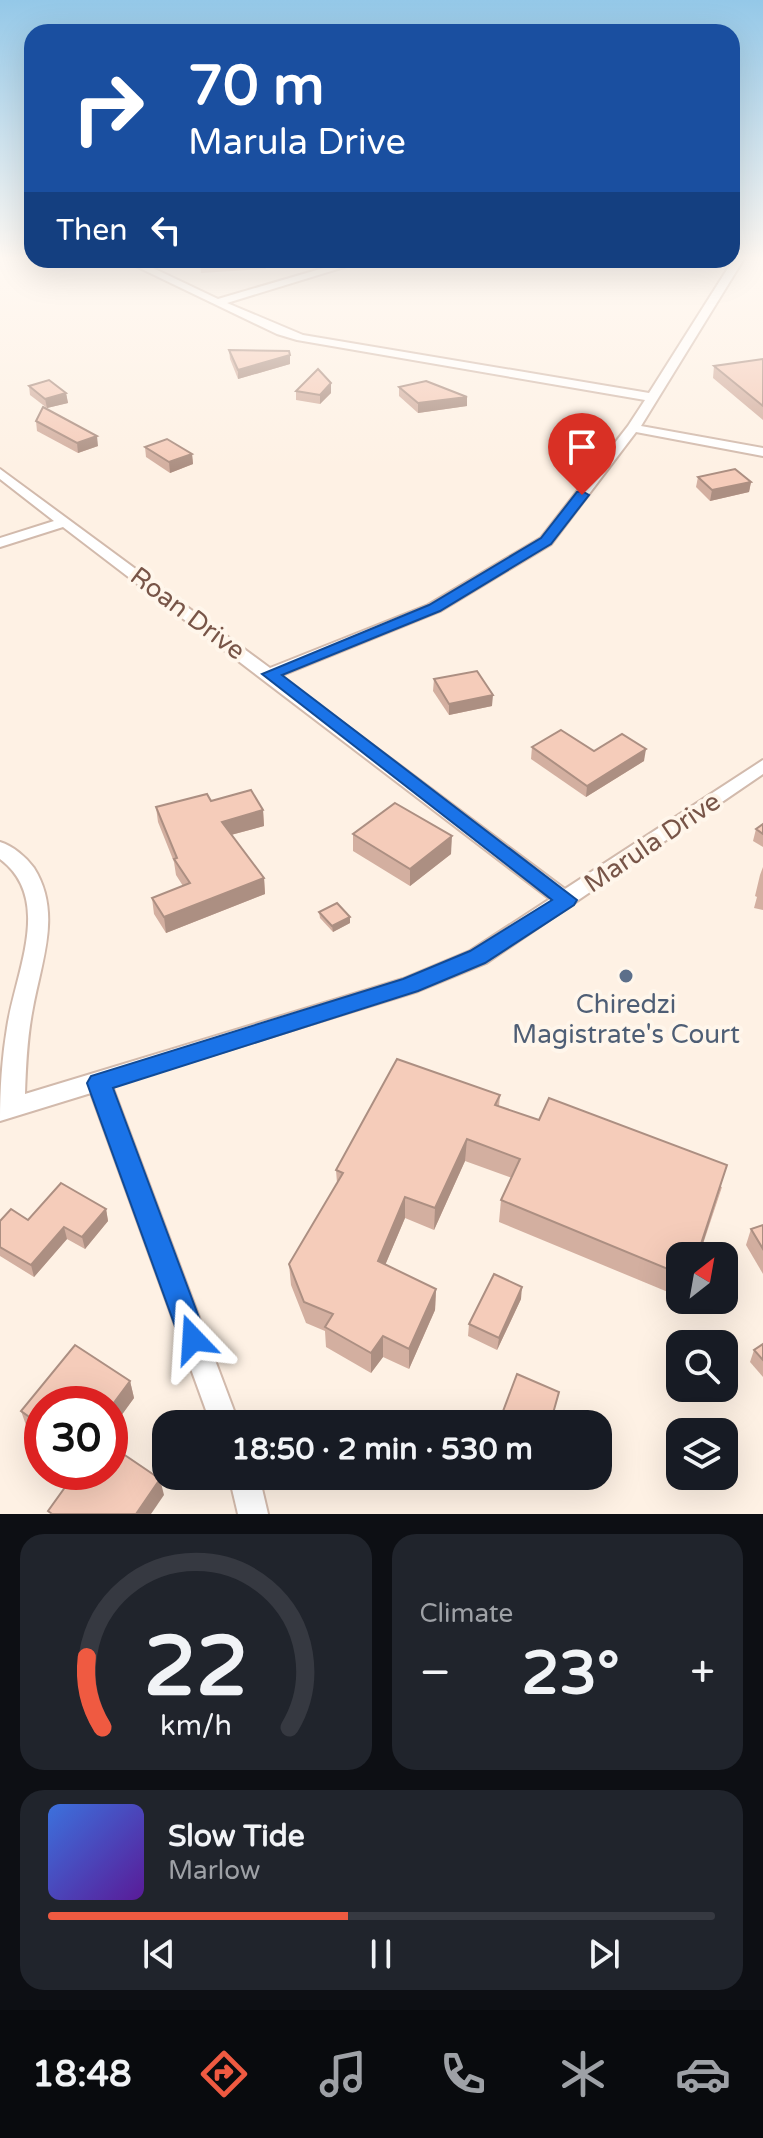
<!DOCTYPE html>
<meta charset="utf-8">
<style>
body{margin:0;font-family:"Varela Round",sans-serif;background:#20242c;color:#f1f3f6;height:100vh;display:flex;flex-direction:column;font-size:30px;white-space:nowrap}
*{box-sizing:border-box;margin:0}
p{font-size:26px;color:#9ea1a6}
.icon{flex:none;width:44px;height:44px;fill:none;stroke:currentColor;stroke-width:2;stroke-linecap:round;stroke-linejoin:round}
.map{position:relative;height:1514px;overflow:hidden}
.panel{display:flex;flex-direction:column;gap:20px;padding:20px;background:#0d0f14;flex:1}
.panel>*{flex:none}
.top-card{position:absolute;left:24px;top:24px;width:716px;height:244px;border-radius:24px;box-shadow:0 8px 32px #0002;background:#1a4fa0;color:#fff;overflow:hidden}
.needle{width:52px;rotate:31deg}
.fabs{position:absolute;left:666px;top:1242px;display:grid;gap:16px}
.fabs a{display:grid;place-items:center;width:72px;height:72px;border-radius:16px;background:#171b24;box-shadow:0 8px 32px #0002;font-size:40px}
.speed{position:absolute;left:24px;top:1386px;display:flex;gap:16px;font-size:40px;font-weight:700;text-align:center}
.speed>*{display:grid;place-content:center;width:104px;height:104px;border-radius:50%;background:#171b24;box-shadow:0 8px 32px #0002;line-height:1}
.speed .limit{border:12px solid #d22;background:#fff;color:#111}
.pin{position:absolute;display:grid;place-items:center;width:68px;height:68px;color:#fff;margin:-82px -34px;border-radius:50% 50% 50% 0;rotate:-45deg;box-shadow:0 0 8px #0007}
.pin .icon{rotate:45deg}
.me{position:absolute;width:88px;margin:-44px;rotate:340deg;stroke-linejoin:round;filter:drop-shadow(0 0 6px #0008)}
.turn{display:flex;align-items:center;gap:28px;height:168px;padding:0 32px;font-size:36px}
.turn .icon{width:104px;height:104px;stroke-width:2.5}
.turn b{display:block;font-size:56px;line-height:68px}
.then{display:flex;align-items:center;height:76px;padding:0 32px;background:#0003;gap:16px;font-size:30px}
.big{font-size:60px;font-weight:800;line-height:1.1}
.panel .tile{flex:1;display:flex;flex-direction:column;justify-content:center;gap:12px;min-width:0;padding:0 28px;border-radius:24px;background:#20242c}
.panel .dial{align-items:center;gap:0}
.dial svg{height:208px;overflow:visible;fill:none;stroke:#363941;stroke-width:7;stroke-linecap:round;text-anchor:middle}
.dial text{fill:#f1f3f6;stroke:none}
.song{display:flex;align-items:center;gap:24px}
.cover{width:96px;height:96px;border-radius:12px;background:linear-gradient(135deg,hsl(220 70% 55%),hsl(270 70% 35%))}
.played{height:8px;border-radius:4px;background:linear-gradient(90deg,#ef5a41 45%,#363941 45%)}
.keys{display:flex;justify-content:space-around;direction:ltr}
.heat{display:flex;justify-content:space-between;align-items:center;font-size:44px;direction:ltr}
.panel .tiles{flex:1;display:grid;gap:20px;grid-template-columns:1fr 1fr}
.tile:last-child{grid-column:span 2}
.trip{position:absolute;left:152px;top:1410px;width:460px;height:80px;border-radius:24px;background:#171b24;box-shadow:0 8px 32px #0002;font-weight:800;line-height:80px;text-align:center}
.tab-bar{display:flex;height:128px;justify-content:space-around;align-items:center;background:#090b0e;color:#9ea1a6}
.tab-bar .icon{width:56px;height:56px}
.tab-bar .selected{color:#ef5a41}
.tab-bar b{font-size:36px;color:#f1f3f6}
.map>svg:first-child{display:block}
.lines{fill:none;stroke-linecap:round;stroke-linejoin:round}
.minor-casing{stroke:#d2baac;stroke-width:4}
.minor{fill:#fff;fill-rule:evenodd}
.wall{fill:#d3afa0}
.shaded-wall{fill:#ac8f82}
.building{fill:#f5ccba;stroke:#ac8f82;stroke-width:2}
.route{fill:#1a73e8;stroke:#114b97;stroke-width:2}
.service-dot{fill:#5c6f8a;stroke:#fff6eb;stroke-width:3}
.labels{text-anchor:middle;stroke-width:8;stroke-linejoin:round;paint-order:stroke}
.street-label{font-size:26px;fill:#785548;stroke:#fff6eb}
.service-label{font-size:26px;fill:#4e5e75;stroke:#fff6eb}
</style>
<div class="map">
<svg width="763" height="1514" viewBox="0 0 763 1514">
<rect width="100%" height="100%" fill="#fef1e4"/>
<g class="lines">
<defs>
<g id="minor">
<path d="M735,257H745L641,426L763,448V456L636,432L551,544L440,611L280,676L565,889L763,760V774L486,963L418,991L112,1086L239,1424H211L91,1093L0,1121C0,1090 2,1058 7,1028C15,973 54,899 0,859V842C13,846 26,857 34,868C63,914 40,964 32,1013C27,1040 26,1066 25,1094L403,979L470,951L550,899L63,527L0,547V538L54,521L0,479V469L270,668L428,605L541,538L628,426L645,400L297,340L277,334L123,260H136L218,299L351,260H367L227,303L303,335L649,393Z"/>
<path d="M229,1476H259L268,1514H238Z"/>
</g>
</defs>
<!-- minor casing -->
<use href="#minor" class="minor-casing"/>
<!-- minor -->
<use href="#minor" class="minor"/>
</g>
<!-- wall -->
<g class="wall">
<path d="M200,260H265L266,269L201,273Z"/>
<path d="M229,350L290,364L238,379L230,359Z"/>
<path d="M763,359V420L713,378L714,366Z"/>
<path d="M331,383V393L320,404L296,400V391Z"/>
<path d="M29,386L66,393L68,403L47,408L30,395Z"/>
<path d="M399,387L467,397V406L418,413L399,396Z"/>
<path d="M36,421L98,446L78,453L37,431Z"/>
<path d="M145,447L192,454L193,464L170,473L146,457Z"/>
<path d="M698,477L751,482L749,492L710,501L696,487Z"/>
<path d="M434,679L492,706L449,715L433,691Z"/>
<path d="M532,747L594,751L644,761L586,797L531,759Z"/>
<path d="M211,801L263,810L264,826L231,835L264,878L265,894L166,933L154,914L152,898L183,886L176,875L174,862L158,822L156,807Z"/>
<path d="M763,824V847L753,841L756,829Z"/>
<path d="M353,834L451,854L410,886L353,851Z"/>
<path d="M763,867V910L754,908L757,897L755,896L760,875Z"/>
<path d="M319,912L350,917V923L333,932L320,918Z"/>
<path d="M500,1095L499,1106L722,1187L699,1256H680V1297L499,1222L501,1200L512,1178L465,1161L434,1230L405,1218L385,1265L436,1289L435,1310L409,1369L383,1357L371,1373L326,1347L325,1331L306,1323L291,1285L289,1264L337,1183L336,1170Z"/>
<path d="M106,1209L108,1221L85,1249L67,1239L34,1277L0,1256V1221L28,1220Z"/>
<path d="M763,1225V1274L746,1245L751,1229Z"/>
<path d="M521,1299L497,1350L468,1336L469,1324Z"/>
<path d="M763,1344V1377L750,1362L754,1350Z"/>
<path d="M75,1345L130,1381L134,1398L110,1431V1404H42V1438L27,1428L21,1411Z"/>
<path d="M559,1392L550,1424H513L501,1420L502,1414Z"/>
</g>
<!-- shaded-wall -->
<g class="shaded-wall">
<path d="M290,355V364L238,379V370Z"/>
<path d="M331,383V393L320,404V395Z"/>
<path d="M66,393L68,403L47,408L45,399Z"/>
<path d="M467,397V406L418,413V403Z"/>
<path d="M97,436L98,446L78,453L77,443Z"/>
<path d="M192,454L193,464L170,473L169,462Z"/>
<path d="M751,482L749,492L710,501L712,490Z"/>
<path d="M493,695L492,706L449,715V704Z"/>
<path d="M646,749L644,761L586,797L587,786Z"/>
<path d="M263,810L264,826L223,837L222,822Z"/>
<path d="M452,836L451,854L410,886V869Z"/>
<path d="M264,878L265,894L166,933L164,917Z"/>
<path d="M350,917V923L333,932L332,926Z"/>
<path d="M467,1139L465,1161L434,1230L435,1208Z"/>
<path d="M727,1165L699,1256H697Z"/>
<path d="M405,1197V1218L378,1282V1261Z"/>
<path d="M106,1209L108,1221L85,1249L82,1237Z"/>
<path d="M64,1227L67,1239L34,1277L31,1265Z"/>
<path d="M522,1287L521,1299L497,1350L499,1338Z"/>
<path d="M436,1289L435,1310L409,1369V1349Z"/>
<path d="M383,1336V1357L371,1373V1353Z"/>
<path d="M130,1381L134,1398L110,1431V1408Z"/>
<path d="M160,1479L164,1495L151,1514H136Z"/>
</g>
<!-- building -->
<g class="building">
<path d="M229,350L289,351L290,355L238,370Z"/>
<path d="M763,359V406L714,366Z"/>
<path d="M318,369L331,383L320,395L296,391Z"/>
<path d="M49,380L66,393L45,399L29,386Z"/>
<path d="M426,381L467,397L418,403L399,387Z"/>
<path d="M43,407L97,436L77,443L36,421Z"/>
<path d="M167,439L192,454L169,462L145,447Z"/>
<path d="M735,469L751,482L712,490L698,477Z"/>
<path d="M477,671L493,695L449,704L434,679Z"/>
<path d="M561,730L594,751L622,734L646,749L587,786L532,747Z"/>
<path d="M251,790L263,810L222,822L264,878L164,917L152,898L190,883L174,859L177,858L156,807L207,794L211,801Z"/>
<path d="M395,803L452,836L410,869L353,834Z"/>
<path d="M763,824V834L756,829Z"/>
<path d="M337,903L350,917L332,926L319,912Z"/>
<path d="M397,1059L500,1095L495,1105L539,1120L549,1098L727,1165L697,1256H680V1274L501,1200L520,1159L467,1139L435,1208L405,1197L378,1261L436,1289L409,1349L383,1336L371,1353L325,1327L333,1314L304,1302L289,1264L343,1173L336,1170Z"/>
<path d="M61,1183L106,1209L82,1237L64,1227L31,1265L0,1247V1221L11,1209L28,1220Z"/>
<path d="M763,1225V1249L751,1229Z"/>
<path d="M494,1274L522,1287L499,1338L469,1324Z"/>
<path d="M763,1344V1360L754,1350Z"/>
<path d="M75,1345L130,1381L110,1408V1404H42V1426L21,1411Z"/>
<path d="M517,1374L559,1392L550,1424H529L502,1414Z"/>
<path d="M110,1445L160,1479L136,1514H52L48,1511L76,1472H110Z"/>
</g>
<!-- sky -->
<linearGradient id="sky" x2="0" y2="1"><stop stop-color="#94c8e8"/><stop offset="0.55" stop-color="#fff9f3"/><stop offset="1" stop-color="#fff9f3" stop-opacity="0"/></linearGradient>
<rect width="763" height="469" fill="url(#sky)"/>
<!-- route -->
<path class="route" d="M582,491L589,495L551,544L440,611L282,675L577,900L574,905L485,963L418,991L113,1088L207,1339L203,1348L193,1352L183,1348L87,1083L91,1076L403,979L470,951L552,900L262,674L429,605L541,538L577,492Z"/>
<!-- markers -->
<circle class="service-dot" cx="626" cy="976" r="8"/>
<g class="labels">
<!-- street labels -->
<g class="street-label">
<text transform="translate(188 613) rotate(37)" y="9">Roan Drive</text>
<text transform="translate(652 842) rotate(-34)" y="9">Marula Drive</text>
</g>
<!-- service labels -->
<g class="service-label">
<text x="626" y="1013">Chiredzi<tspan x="626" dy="30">Magistrate's Court</tspan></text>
</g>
</g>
</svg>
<div class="fabs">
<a><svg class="needle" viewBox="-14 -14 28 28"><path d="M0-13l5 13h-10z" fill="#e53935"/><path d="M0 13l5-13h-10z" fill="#9ea1a6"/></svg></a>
<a><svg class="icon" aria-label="search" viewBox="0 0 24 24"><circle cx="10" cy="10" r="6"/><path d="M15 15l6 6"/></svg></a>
<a><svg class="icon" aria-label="layers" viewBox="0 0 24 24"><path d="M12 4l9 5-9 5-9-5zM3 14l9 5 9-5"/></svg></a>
</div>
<div class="speed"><div class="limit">30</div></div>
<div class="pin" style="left:582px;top:495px;background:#d93025"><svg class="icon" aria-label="arrive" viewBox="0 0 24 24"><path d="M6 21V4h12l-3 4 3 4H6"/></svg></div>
<svg class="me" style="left:193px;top:1339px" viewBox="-20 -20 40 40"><path d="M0-17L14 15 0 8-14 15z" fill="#1a73e8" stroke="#fff" stroke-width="4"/></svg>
<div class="trip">18:50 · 2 min · 530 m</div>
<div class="top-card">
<div class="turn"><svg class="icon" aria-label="right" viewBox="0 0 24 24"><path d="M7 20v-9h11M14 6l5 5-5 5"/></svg><div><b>70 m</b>Marula Drive</div></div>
<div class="then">Then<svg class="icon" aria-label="left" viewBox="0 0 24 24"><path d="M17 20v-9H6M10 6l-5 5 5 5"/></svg></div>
</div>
</div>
<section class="panel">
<div class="tiles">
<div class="tile dial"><svg viewBox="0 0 100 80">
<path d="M14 69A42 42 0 1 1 86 69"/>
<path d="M14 69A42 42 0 0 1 8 42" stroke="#ef5a41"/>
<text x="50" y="56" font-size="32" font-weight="700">22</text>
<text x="50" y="72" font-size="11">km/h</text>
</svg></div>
<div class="tile"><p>Climate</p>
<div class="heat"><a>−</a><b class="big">23°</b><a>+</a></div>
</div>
<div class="tile">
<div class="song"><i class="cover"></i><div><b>Slow Tide</b><p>Marlow</p></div></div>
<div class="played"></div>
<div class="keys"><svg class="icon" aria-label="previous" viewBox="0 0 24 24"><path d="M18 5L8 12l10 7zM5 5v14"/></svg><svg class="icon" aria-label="pause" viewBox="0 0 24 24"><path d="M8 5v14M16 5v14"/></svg><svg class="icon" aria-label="next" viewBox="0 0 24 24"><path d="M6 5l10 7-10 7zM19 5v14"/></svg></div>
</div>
</div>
</section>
<nav class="tab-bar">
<b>18:48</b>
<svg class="icon selected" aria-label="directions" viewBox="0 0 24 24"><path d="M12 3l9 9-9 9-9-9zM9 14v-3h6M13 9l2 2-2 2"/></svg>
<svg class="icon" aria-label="music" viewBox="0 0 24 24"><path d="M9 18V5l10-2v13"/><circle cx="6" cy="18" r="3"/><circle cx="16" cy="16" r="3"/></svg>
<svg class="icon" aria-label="phone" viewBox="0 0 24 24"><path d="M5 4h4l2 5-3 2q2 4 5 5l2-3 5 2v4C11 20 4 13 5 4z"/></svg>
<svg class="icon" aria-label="climate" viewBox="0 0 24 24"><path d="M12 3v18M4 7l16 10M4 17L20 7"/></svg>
<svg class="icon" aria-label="car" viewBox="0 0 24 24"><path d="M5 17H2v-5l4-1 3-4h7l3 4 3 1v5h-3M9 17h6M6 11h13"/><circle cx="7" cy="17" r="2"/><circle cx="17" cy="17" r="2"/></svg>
</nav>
